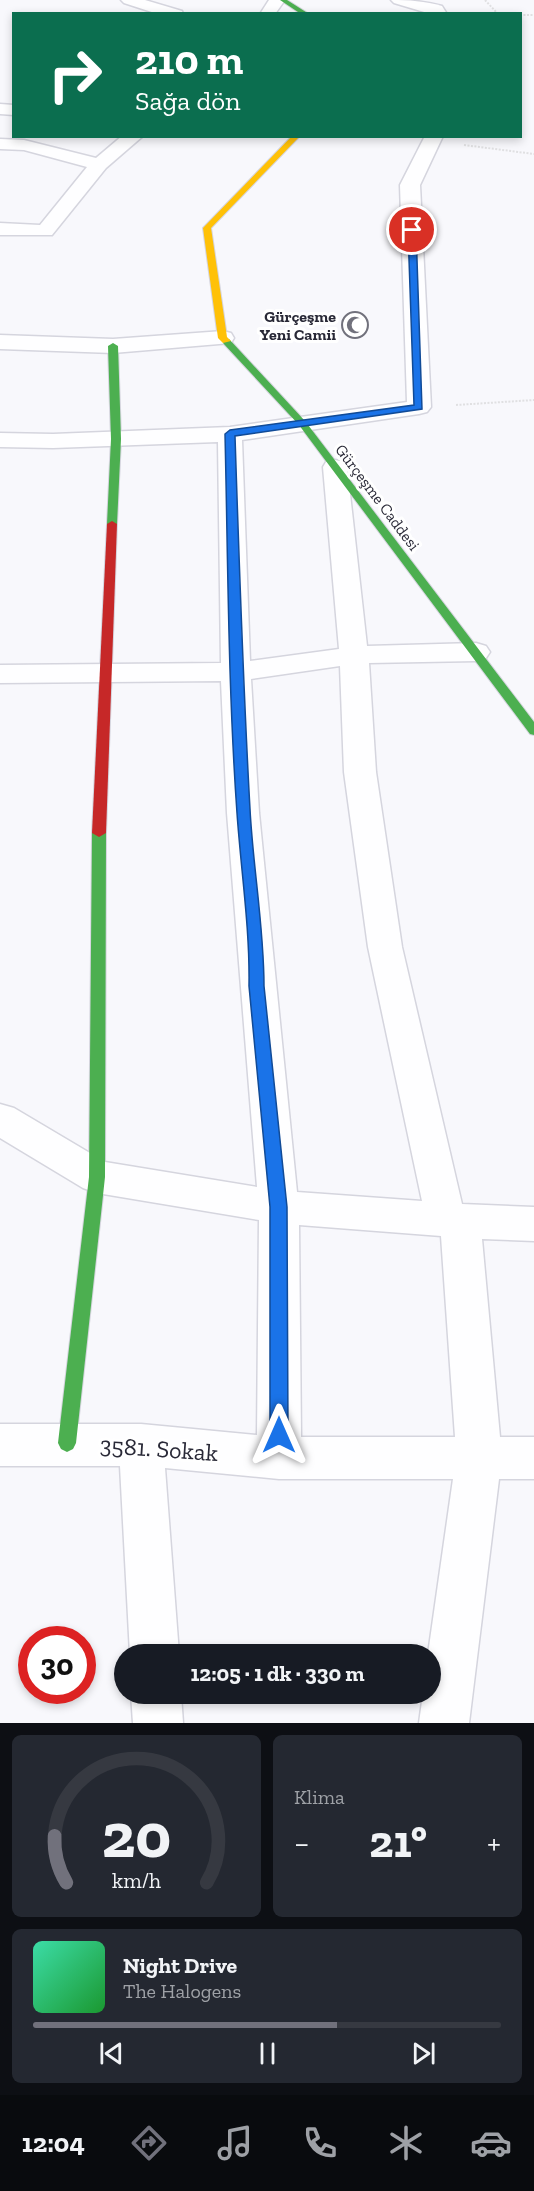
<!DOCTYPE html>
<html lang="tr">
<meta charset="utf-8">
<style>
body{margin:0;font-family:"Zilla Slab",serif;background:#242831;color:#f1f3f6;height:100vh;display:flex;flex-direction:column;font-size:22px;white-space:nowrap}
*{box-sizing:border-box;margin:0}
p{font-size:20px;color:#9ea1a6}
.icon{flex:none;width:33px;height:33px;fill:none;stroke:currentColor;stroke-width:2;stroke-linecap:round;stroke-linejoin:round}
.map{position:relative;height:1723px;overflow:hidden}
.side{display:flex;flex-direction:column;gap:12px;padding:12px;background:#0d0f14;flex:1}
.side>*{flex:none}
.hud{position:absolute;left:12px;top:12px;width:510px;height:126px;border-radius:0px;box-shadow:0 3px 9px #0003;background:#0b6e4f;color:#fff;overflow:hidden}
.speed{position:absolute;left:18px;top:1626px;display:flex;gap:12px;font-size:30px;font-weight:700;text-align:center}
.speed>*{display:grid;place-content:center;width:78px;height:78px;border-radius:50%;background:#171b24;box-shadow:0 3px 9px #0003;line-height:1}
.speed .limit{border:9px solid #d22;background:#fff;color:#111}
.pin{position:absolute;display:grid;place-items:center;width:51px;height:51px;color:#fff;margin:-26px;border:3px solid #fff;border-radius:50%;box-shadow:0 2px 6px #0007}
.me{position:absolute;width:66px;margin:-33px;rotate:0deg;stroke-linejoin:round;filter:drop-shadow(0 0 4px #0008)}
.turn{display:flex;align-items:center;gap:21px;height:126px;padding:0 24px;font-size:27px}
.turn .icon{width:78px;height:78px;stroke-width:2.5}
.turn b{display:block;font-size:42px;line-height:51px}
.big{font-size:45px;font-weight:700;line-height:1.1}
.side .widget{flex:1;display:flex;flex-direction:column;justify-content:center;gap:9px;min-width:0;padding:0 21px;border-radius:9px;background:#242831}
.side .dial{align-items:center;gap:0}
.dial svg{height:156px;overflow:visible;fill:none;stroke:#363941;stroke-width:7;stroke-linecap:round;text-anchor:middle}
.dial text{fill:#f1f3f6;stroke:none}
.song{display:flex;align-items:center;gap:18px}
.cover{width:72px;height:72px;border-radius:9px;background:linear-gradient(135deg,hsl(160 70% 55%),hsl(130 70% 35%))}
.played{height:6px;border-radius:3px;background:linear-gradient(90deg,#71717c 65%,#363941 65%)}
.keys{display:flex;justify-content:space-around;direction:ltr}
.heat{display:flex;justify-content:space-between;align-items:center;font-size:33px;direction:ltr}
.side .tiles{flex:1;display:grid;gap:12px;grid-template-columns:1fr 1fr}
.widget:last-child{grid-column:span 2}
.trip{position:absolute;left:114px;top:1644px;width:327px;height:60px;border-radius:30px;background:#171b24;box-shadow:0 3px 9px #0003;font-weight:700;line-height:60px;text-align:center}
.tab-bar{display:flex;height:96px;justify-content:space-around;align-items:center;background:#090b0e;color:#9ea1a6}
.tab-bar .icon{width:42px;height:42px}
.tab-bar .current{color:#71717c}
.tab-bar b{font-size:27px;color:#f1f3f6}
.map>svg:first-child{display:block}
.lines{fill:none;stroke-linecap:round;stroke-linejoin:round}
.street-casing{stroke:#d5d5de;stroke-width:3}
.fast-casing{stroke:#d5d5de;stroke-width:2}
.slow-casing{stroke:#d5d5de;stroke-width:2}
.jam-casing{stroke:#d5d5de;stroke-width:2}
.path{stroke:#e0e0e2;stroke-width:2;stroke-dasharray:2 1.5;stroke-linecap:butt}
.street{fill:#fefeff;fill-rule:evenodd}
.fast{fill:#4caf50;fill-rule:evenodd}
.slow{fill:#ffc107;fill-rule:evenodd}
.jam{fill:#c62828;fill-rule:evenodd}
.route{fill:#1a73e8;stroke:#114b97;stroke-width:1.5}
.labels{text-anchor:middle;stroke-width:6;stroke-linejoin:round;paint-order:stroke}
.far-poi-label{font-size:16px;font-weight:bold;fill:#292937;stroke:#fff;text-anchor:end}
.far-street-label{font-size:16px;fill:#292937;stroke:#fff}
.near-street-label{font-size:24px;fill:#292937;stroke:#fff}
</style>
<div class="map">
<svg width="534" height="1723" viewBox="0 0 534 1723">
<rect width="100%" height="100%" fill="#f8f8fc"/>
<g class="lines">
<defs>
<g id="street">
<path d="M121,0H145L182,11L183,14H158L124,3Z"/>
<path d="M269,0H285L275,14H260Z"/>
<path d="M391,0C409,0 425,1 442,6L447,14H431L394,3Z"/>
<path d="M0,104L14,105V115L0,114Z"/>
<path d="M122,136H143L106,168L52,235H0V223L40,225L87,167L24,150L0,149V139L24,140L96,158Z"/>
<path d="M425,136H443L420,185L431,407L427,412L419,414L242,440L250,661L339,649L323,467L326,462L335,460L344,462L347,467L367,646L476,643L486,646L490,652L486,658L476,661L369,663L376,772L402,947L462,1204L534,1207V1241L482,1239L500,1437H534V1479H499L469,1723H419L423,1694H430V1654H428L453,1479H279L165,1468L179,1654H130L120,1466H0V1424H141L257,1435L259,1220L97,1193L83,1188L0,1138V1104L14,1108L105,1162L257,1187L227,813L221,681L0,683V665L221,663L218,442L53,448L0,447V433L53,434L230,427L407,402L400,185ZM340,666L344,772L368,947L422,1201L297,1192L259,813L251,679ZM299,1225L441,1236L455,1437H301Z"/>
<path d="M223,331L231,333L234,338L231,343L113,353L0,349V335L113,339Z"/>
<path d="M131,1694H181L183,1723H133Z"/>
</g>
<g id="fast">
<path d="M280,0H287L309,14H301Z"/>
<path d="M223,339H229L305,421L534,722V735L530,734L299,425L223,343Z"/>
<path d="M113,343L118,346L121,439L117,524L112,527L107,524L111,439L108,346Z"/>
<path d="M99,829L106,833L105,1177L76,1443L73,1449L67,1452L61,1449L58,1443L89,1177L92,833Z"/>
</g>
<path id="slow" d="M292,136H300L211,228L227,337L231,341L223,343L218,338L203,228Z"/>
<path id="jam" d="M112,521L117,524L106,833L99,837L92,833L107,524Z"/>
</defs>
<!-- street casing -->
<use href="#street" class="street-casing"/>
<!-- fast casing -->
<use href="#fast" class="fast-casing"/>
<!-- slow casing -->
<use href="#slow" class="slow-casing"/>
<!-- jam casing -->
<use href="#jam" class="jam-casing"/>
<!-- path -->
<g class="path">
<path d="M485,0L498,14"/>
<path d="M520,15H534"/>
<path d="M464,145L534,154"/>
<path d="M456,405L534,400"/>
</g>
<!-- street -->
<use href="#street" class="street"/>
<!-- fast -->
<use href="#fast" class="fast"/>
<!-- slow -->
<use href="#slow" class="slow"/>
<!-- jam -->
<use href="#jam" class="jam"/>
</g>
<!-- route -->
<path class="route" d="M412,227L416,230L422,409L235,436C239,560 243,685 250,809C253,868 264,927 264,986L287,1207L288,1435L286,1441L279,1444L272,1441L270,1435V1207L249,986C250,928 241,871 237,813C228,687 228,560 225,434L230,430L414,405L408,230Z"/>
<!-- icons -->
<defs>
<symbol id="mosque-ring" viewBox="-11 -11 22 22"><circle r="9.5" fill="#fff" stroke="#71717c" stroke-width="1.5"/><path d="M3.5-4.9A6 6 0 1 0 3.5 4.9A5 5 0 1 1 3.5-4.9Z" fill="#71717c"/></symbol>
</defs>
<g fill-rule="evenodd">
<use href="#mosque-ring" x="340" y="310" width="30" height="30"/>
</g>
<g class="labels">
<!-- far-poi labels -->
<g class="far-poi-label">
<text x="336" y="322">Gürçeşme<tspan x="336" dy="18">Yeni Camii</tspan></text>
</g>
<!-- far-street labels -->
<g class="far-street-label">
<text transform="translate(378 497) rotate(53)" y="6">Gürçeşme Caddesi</text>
</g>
<!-- near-street labels -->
<g class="near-street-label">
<text transform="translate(159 1449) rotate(4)" y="8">3581. Sokak</text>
</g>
</g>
</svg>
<div class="speed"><div class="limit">30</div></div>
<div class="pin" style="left:412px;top:230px;background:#d93025"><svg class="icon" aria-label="arrive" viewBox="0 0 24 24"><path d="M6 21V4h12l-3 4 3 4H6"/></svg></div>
<svg class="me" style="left:279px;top:1435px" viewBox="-20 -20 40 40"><path d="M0-17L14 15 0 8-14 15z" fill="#1a73e8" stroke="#fff" stroke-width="4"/></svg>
<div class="trip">12:05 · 1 dk · 330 m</div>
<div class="hud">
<div class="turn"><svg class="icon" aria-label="right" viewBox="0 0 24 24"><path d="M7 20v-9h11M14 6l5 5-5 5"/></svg><div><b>210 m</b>Sağa dön</div></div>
</div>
</div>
<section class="side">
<div class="tiles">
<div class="widget dial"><svg viewBox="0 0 100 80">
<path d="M14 69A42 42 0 1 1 86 69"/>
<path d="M14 69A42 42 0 0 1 8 45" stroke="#71717c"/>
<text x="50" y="56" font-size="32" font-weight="700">20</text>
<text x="50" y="72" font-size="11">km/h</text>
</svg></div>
<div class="widget"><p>Klima</p>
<div class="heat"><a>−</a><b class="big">21°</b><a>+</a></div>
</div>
<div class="widget">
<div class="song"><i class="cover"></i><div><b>Night Drive</b><p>The Halogens</p></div></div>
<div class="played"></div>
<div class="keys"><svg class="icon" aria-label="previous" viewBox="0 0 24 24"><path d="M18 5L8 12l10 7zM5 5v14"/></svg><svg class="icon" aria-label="pause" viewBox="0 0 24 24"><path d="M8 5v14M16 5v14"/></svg><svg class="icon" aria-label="next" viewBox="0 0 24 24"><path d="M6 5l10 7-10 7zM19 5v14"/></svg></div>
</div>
</div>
</section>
<nav class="tab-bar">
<b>12:04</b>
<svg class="icon current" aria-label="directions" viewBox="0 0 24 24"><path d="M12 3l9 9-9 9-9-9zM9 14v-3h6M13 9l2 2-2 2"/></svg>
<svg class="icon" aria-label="music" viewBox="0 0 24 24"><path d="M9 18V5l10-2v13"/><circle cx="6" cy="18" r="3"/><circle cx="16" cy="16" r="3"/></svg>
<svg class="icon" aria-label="phone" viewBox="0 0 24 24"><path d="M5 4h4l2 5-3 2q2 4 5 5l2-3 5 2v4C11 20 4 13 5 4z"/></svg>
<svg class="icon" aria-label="climate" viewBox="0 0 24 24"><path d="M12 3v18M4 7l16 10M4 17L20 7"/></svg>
<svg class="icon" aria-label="car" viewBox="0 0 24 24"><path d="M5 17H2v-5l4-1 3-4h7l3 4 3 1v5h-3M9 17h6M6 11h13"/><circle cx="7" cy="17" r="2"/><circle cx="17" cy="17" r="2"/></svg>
</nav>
